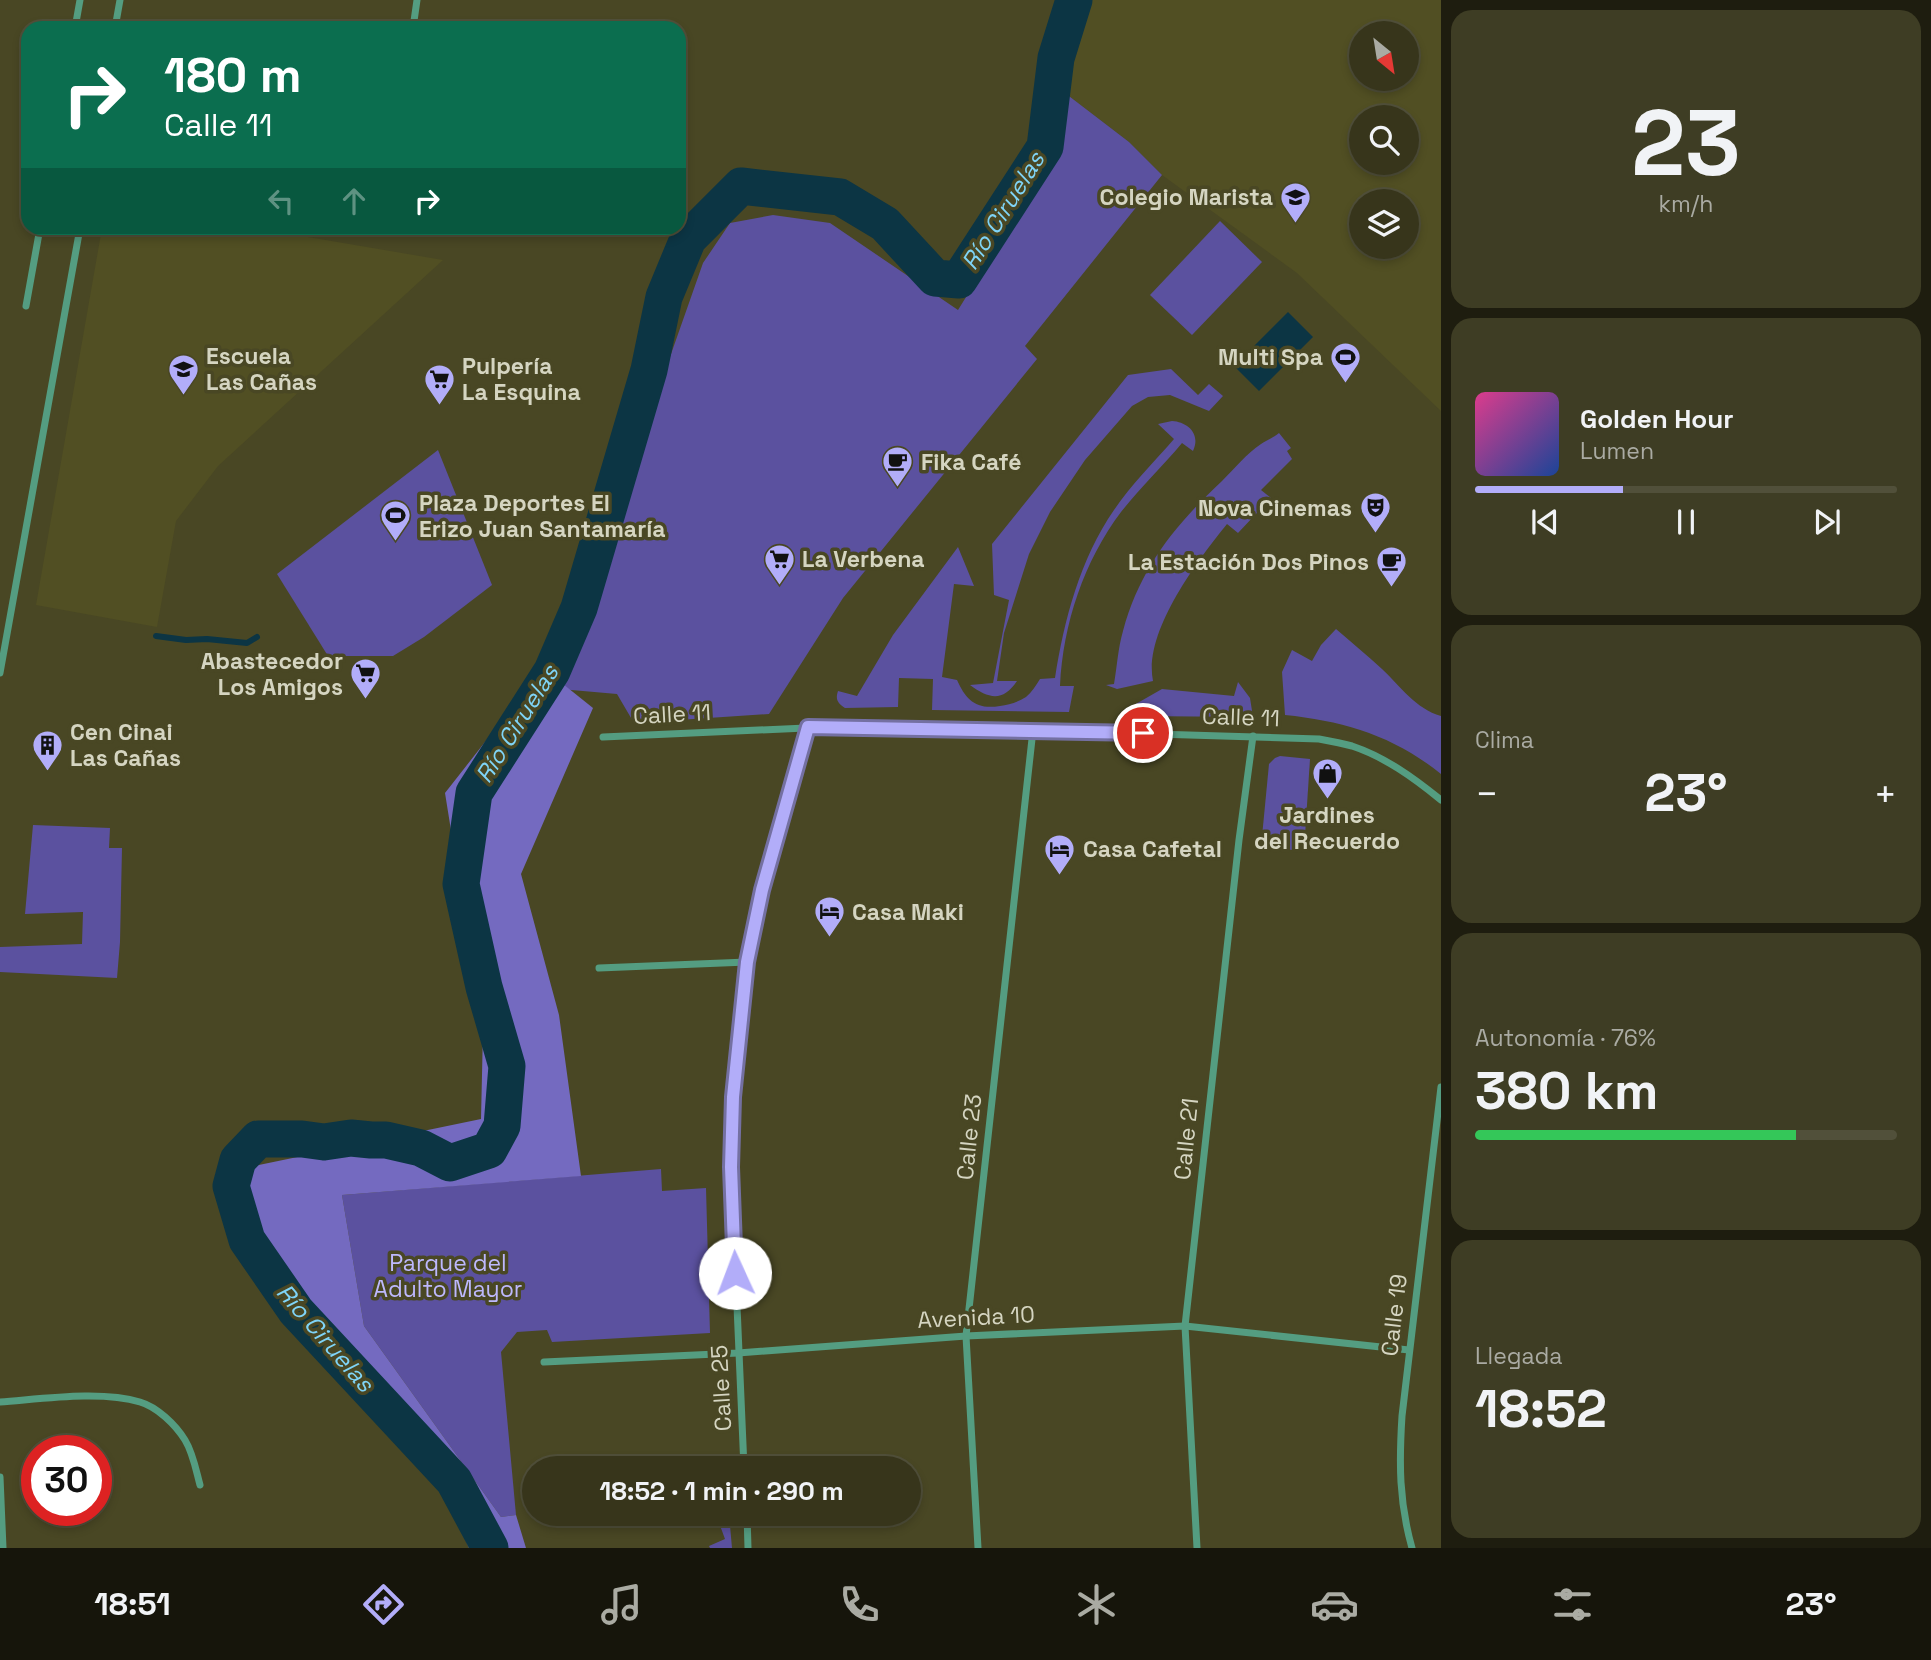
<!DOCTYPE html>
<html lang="es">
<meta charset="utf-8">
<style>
body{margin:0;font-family:"Space Grotesk",sans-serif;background:#3e3d24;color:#f1f3f6;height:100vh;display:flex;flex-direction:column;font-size:26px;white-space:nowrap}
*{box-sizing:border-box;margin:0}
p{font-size:23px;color:#aaaba3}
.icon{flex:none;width:38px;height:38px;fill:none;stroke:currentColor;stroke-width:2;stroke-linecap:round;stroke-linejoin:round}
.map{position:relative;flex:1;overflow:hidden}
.drawer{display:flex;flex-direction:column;gap:10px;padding:10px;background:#1e1d0f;width:490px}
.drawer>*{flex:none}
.hud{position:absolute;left:21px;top:21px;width:665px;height:214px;border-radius:21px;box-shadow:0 4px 10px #0003,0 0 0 2px #51503a;background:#0b6e4f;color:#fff;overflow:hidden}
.needle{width:46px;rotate:150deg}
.buttons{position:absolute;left:1349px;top:21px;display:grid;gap:14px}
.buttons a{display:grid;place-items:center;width:70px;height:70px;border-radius:50%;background:#37351b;box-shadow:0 4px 10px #0003,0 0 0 2px #51503a;font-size:35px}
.speed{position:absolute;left:21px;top:1435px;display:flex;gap:14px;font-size:35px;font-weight:700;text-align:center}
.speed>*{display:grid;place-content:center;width:91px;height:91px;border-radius:50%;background:#37351b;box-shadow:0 4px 10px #0003,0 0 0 2px #51503a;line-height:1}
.speed .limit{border:10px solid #d22;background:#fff;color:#111}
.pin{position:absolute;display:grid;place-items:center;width:60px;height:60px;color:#fff;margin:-30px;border:4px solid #fff;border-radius:50%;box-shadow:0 2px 7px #0007}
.me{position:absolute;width:77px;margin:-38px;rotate:358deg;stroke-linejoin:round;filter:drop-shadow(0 0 5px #0008)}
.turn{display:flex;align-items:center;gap:24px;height:147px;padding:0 28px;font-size:32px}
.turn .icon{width:91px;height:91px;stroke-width:2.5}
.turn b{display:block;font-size:49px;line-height:60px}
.lanes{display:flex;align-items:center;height:66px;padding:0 28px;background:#0003;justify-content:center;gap:35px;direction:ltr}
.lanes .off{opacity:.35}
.big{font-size:52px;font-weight:800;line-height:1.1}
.drawer .widget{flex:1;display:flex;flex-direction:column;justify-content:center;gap:10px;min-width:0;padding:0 24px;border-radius:21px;background:#3e3d24}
.drawer .dial{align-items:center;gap:0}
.dial b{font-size:91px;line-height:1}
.song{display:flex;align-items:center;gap:21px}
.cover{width:84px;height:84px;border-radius:10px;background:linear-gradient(135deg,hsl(330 70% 55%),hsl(220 70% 35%))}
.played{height:7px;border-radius:4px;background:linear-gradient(90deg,#b2adf9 35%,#51503a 35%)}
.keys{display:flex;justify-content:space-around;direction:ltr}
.heat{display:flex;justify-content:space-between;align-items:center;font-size:38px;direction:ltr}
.charge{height:10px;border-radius:5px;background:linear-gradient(90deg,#34c759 76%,#51503a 0)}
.trip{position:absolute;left:522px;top:1456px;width:399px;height:70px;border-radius:35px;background:#37351b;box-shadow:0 4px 10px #0003,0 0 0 2px #51503a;font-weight:800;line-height:70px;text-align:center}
.menu{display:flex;height:112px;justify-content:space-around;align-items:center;background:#16150b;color:#aaaba3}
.menu .icon{width:49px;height:49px}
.menu .selected{color:#b2adf9}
.menu b{font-size:32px;color:#f1f3f6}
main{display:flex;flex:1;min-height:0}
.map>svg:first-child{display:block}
.built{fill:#514f23;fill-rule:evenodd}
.green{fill:#5b519f}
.forest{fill:#746ac0}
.water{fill:#0c3544}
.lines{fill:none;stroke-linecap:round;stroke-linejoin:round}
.stream{stroke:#0c3544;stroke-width:6}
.river{stroke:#0c3544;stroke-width:37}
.minor{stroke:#549d81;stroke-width:7}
.route-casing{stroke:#7470a2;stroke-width:18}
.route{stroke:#b2adf9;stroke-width:12}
.labels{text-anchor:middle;stroke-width:7;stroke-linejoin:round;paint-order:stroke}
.poi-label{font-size:23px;font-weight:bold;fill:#d5d5c1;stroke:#494724;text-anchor:start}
.street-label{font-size:23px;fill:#d5d5c1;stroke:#494724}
.park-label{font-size:23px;fill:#bdb8fd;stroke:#494724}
.water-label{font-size:24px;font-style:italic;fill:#7fd4f7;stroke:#494724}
</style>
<main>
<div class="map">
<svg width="1441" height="1548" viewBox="0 0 1441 1548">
<rect width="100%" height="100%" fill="#494724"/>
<!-- built -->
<g class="built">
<path d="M1092,0H1441V411L1297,273L1162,175L1129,142L1065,93ZM1362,33H1407V79H1362ZM1362,117H1407V163H1362ZM1362,201H1407V247H1362Z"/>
<path d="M102,228H255L443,260L218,466L176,521L157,627L36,605Z"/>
</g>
<!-- green -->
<g class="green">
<path d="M1065,93L1129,142L1162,175L1025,346L1037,359L843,598L769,714L634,723L617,694L560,689L626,498L664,374L703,263L730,223L773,215L830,223L958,310L1058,149Z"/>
<path d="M1220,221L1262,262L1192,335L1150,295Z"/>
<path d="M1171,369L1198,395L1209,384L1223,396L1209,411L1170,395L1148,397L1132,406L1085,460L1050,512L1029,554L1004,633L997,681H1017C1003,702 989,699 970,685L993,683L1009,600L994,595L992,544L1128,375Z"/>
<path d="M1172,421C1188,422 1201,434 1193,451L1182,443C1162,467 1140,488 1121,512C1084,561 1063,624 1060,686H1074L1069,712L932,710L933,679L899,678L898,707L845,708C838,703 835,700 838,691L857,696L893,635L958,547L974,586L954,584L942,677L957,680C966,700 976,710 1000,706C1009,705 1018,702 1026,697C1032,692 1036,685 1040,679L1055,678C1064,620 1080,559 1114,510C1131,485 1154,462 1174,439L1158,424Z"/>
<path d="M1279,433L1291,448L1287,451L1292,459L1261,490L1271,498L1238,533L1227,524C1198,560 1143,632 1153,681L1117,689L1106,685L1114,684C1117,667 1118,648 1123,631C1140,568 1175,525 1222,481C1234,469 1247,453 1261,444C1267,440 1273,438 1279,433Z"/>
<path d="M438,450L492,585L424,637L393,656H328L277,574Z"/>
<path d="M1336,629C1351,642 1367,655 1382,669C1400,686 1416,709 1441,716V774C1394,736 1344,721 1285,715L1282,672L1292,650L1312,661L1321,645Z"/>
<path d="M1238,682L1250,698L1253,717L1136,716L1129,712L1134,705L1162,689L1234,696Z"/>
<path d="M1280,756L1310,759L1304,851L1261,847L1269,764L1275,758Z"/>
<path d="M33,825L110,828L109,848H122L120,942L117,978L0,972V947L82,944L83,912L25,914Z"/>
<path d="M661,1169L662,1191L706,1188L710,1333L552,1342L547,1330L517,1332L501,1352L516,1515L501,1517L364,1326L342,1195Z"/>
<path d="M719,1514H729L732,1548H710L709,1546L725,1539L718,1520Z"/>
</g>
<!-- forest -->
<path class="forest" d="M543,668L593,708L521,874L559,1015L581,1176L342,1195L364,1326L501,1517L516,1515L526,1548H469L441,1486L253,1272L215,1174L481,1119L483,1030L445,793Z"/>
<!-- water -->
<path class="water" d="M1288,312L1313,337L1259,391L1234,366Z"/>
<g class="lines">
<!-- stream -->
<path class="stream" d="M156,636L186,640L207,639L247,643L257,637"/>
<!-- river -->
<path class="river" d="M490,1548L454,1481L296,1311L247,1240L231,1186L238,1160L258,1139H302L324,1142L351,1138L371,1140H386L421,1148L450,1163L489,1150L502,1126L507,1066L484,987L461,884L474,793L552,671L579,608L649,370L664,297L688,239L741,186L840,197L885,224L935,278L959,280L1045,147L1056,58L1074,0"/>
<!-- minor -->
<g class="minor">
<path d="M75,28L80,0"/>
<path d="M115,28L120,0"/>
<path d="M413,28L417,0"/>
<path d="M26,306L40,228"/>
<path d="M0,673L80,228"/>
<path d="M603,737L828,727L1089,732L1319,739C1330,741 1341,743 1352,746C1385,757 1414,778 1441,800"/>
<path d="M599,968L747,962"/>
<path d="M544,1362L738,1353L966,1336L1185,1326L1409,1350"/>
<path d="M0,1402C41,1399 101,1390 140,1402C157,1407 175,1424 185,1440C193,1453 196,1470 200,1485"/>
<path d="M744,1468L731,1167L733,1097L747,962L754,925L762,890L808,727"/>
<path d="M0,1477L3,1548"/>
<path d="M747,1514L748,1548"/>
<path d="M978,1548L966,1336L1033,730"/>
<path d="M1197,1548L1185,1326L1239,840L1253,736"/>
<path d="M1412,1548C1399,1502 1399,1463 1402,1416L1441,1087"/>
</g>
</g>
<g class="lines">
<defs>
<path id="route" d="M735,1273L731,1167L733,1097L747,962L762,890L808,727L1143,733"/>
</defs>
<!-- route casing -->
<use href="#route" class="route-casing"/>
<!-- route -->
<use href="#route" class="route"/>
</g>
<!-- icons -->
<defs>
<symbol id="school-pin" viewBox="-11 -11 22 30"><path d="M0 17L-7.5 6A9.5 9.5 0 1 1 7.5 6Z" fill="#b2adf9" stroke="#494724"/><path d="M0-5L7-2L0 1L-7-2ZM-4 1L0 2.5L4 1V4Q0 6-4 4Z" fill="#111"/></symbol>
<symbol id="stadium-pin" viewBox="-11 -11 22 30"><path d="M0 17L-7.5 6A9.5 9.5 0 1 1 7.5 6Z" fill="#b2adf9" stroke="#494724"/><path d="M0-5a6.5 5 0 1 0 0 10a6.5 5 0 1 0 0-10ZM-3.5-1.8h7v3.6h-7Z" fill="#111"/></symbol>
<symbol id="supermarket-pin" viewBox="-11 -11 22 30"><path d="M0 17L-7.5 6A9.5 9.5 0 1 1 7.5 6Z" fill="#b2adf9" stroke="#494724"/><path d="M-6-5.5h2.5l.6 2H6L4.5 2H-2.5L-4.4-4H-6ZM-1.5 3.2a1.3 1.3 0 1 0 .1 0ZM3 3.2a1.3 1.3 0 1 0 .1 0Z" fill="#111"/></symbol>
<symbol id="cafe-pin" viewBox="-11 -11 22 30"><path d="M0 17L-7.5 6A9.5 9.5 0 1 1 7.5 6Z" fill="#b2adf9" stroke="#494724"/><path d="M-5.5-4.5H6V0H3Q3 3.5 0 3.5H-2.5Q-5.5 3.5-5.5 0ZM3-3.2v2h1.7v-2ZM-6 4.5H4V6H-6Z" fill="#111"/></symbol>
<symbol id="theatre-pin" viewBox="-11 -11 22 30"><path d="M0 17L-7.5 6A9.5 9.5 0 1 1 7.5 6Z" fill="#b2adf9" stroke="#494724"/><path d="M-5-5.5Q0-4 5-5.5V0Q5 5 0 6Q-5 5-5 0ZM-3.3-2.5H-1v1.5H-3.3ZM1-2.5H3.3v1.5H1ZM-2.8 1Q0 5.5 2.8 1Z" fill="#111"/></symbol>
<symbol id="building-pin" viewBox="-11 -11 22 30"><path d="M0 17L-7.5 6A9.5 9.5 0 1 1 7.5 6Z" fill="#b2adf9" stroke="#494724"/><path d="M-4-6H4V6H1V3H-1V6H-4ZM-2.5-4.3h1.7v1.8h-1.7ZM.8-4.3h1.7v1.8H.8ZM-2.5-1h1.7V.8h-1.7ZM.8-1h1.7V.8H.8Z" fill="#111"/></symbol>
<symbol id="shop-pin" viewBox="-11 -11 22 30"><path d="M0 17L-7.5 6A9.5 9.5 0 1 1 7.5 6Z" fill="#b2adf9" stroke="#494724"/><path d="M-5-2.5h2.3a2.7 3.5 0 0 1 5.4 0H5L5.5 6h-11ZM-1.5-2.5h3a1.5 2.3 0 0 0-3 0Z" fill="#111"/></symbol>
<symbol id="hotel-pin" viewBox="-11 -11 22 30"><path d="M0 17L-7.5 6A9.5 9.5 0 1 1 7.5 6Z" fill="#b2adf9" stroke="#494724"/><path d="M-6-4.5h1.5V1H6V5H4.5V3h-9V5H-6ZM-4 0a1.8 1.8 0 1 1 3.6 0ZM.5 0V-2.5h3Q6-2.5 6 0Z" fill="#111"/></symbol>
</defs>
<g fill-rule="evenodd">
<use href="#school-pin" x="1278" y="180" width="35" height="47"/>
<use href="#stadium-pin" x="1328" y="340" width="35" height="47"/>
<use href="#school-pin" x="166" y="352" width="35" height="47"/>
<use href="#supermarket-pin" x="422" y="362" width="35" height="47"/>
<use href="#cafe-pin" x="880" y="444" width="35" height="47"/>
<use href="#theatre-pin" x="1358" y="490" width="35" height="47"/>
<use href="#stadium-pin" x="378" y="498" width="35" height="47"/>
<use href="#supermarket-pin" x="762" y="542" width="35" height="47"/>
<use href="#cafe-pin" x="1374" y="544" width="35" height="47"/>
<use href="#supermarket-pin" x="348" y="656" width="35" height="47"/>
<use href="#building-pin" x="30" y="728" width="35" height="47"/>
<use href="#shop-pin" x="1310" y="756" width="35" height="47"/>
<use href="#hotel-pin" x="1042" y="832" width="35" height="47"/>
<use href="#hotel-pin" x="812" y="894" width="35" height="47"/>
</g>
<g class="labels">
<!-- poi labels -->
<g class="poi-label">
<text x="1273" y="205" text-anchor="end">Colegio Marista</text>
<text x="206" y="364">Escuela<tspan x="206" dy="26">Las Cañas</tspan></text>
<text x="1323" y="365" text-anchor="end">Multi Spa</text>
<text x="462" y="374">Pulpería<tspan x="462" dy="26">La Esquina</tspan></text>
<text x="921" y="470">Fika Café</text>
<text x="419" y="511">Plaza Deportes El<tspan x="419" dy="26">Erizo Juan Santamaría</tspan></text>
<text x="1352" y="516" text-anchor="end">Nova Cinemas</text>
<text x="802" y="567">La Verbena</text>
<text x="1369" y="570" text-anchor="end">La Estación Dos Pinos</text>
<text x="343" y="669" text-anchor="end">Abastecedor<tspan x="343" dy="26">Los Amigos</tspan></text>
<text x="70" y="740">Cen Cinai<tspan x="70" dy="26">Las Cañas</tspan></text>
<text x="1327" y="823" text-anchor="middle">Jardines<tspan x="1327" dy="26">del Recuerdo</tspan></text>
<text x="1083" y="857">Casa Cafetal</text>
<text x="852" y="920">Casa Maki</text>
</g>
<!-- street labels -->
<g class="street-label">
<text transform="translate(672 714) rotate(-3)" y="8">Calle 11</text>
<text transform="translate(1241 717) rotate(2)" y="8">Calle 11</text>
<text transform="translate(969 1137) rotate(-84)" y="8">Calle 23</text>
<text transform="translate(1186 1139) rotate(-84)" y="8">Calle 21</text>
<text transform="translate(1394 1315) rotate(-83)" y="8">Calle 19</text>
<text transform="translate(976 1317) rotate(-3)" y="8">Avenida 10</text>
<text transform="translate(721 1388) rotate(-93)" y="8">Calle 25</text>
</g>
<!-- park labels -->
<g class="park-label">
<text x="448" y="1271">Parque del<tspan x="448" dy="26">Adulto Mayor</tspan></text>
</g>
<!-- water labels -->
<g class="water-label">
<text transform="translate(1003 211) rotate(-58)" y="8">Río Ciruelas</text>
<text transform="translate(517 724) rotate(-58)" y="8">Río Ciruelas</text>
<text transform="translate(325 1338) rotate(49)" y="8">Río Ciruelas</text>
</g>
</g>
</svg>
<div class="buttons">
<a><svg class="needle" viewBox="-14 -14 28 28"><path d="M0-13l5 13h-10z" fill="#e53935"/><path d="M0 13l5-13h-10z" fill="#aaaba3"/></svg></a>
<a><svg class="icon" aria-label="search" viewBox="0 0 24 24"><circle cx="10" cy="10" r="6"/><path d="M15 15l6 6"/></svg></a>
<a><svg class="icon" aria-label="layers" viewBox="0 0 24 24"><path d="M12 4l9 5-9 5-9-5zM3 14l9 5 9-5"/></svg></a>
</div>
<div class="speed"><div class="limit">30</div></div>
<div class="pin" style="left:1143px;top:733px;background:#d93025"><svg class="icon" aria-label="arrive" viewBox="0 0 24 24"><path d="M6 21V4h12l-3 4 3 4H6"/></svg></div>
<svg class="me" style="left:735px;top:1273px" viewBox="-20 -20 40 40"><circle r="19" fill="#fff"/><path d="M0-13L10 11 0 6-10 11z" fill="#b2adf9"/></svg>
<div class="trip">18:52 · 1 min · 290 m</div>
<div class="hud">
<div class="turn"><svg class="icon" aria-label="right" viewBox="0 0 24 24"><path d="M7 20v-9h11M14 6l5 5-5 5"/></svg><div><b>180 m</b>Calle 11</div></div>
<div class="lanes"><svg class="icon off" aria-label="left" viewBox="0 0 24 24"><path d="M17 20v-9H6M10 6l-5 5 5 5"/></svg><svg class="icon off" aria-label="ahead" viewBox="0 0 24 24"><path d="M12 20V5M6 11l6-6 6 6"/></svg><svg class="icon" aria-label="right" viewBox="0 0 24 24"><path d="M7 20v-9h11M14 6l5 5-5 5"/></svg></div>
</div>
</div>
<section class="drawer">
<div class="widget dial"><b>23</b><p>km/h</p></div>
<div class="widget">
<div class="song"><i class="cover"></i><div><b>Golden Hour</b><p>Lumen</p></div></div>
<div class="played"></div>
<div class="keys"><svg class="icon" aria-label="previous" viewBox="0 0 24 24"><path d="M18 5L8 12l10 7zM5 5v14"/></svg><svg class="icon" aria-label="pause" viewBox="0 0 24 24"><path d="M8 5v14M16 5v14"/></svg><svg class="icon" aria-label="next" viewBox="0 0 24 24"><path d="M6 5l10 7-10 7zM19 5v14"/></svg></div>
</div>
<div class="widget"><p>Clima</p>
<div class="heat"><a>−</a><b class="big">23°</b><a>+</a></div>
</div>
<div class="widget"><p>Autonomía · 76%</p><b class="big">380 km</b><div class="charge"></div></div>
<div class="widget"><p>Llegada</p><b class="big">18:52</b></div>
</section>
</main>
<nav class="menu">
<b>18:51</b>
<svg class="icon selected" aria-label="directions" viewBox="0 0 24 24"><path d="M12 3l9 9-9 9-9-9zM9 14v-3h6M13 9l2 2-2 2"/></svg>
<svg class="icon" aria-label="music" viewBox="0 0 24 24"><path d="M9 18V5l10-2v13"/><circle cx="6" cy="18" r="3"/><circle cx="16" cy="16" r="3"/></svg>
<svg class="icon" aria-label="phone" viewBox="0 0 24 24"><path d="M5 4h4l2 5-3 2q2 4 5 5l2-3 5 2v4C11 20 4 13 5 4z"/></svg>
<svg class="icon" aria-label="climate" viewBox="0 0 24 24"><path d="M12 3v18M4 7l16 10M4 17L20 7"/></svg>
<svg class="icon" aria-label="car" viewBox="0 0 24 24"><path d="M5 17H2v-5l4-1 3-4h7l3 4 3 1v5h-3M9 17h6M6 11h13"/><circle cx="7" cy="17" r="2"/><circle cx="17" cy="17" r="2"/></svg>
<svg class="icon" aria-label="filters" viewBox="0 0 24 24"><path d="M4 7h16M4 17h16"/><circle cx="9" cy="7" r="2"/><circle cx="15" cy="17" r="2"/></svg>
<b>23°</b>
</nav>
